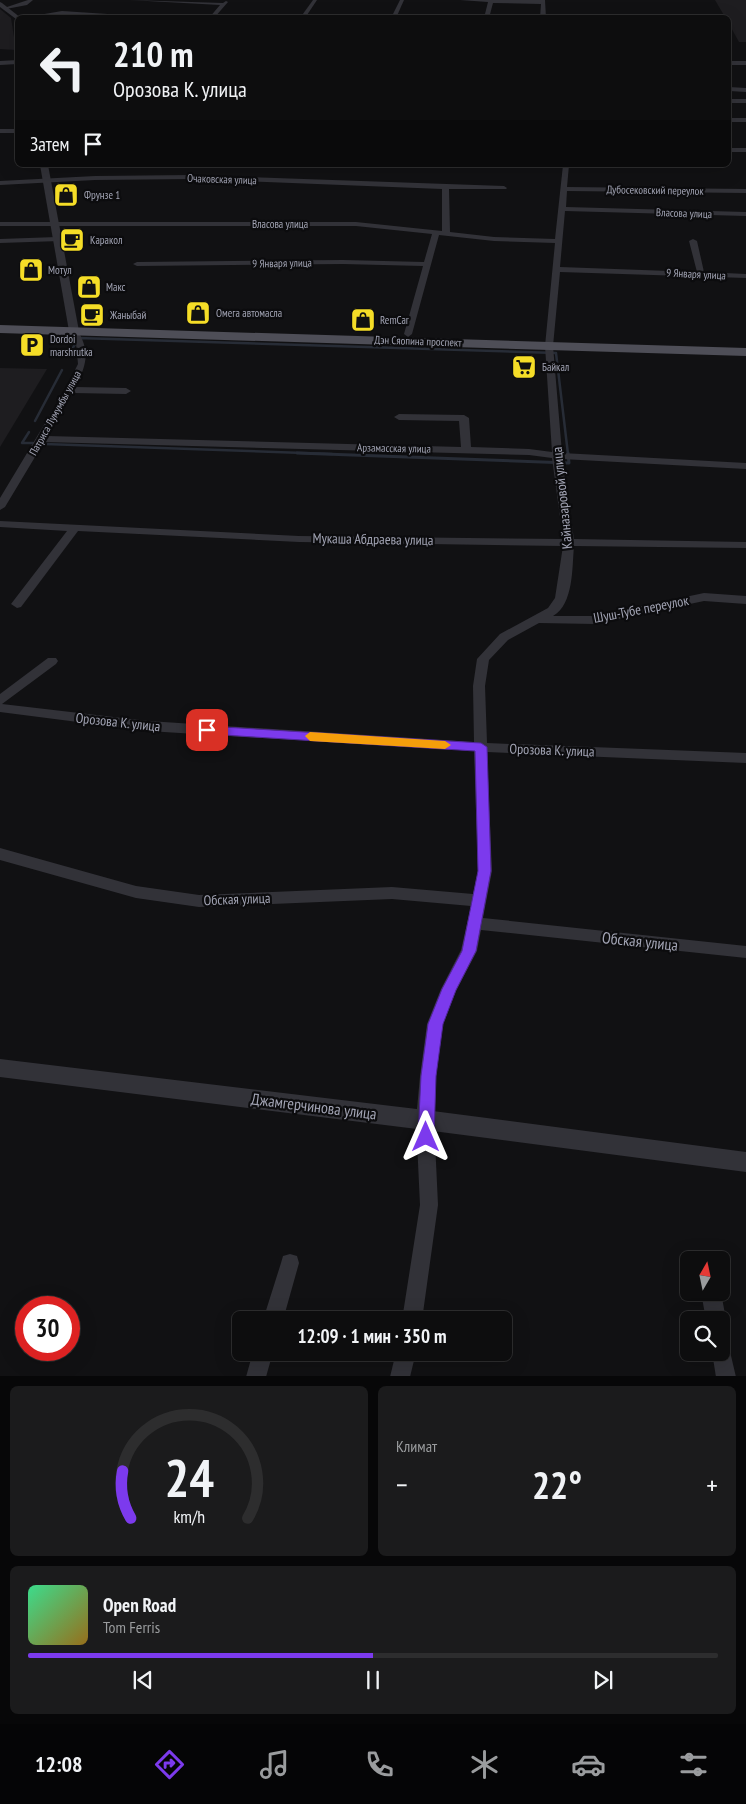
<!DOCTYPE html>
<html lang="ru">
<meta charset="utf-8">
<style>
body{margin:0;font-family:"PT Sans Narrow",sans-serif;background:#1b1b1c;color:#f1f3f6;height:100vh;display:flex;flex-direction:column;font-size:19px;white-space:nowrap}
*{box-sizing:border-box;margin:0}
p{font-size:16px;color:#9a9c9e}
.icon{flex:none;width:28px;height:28px;fill:none;stroke:currentColor;stroke-width:2;stroke-linecap:round;stroke-linejoin:round}
.map{position:relative;height:1376px;overflow:hidden}
.drawer{display:flex;flex-direction:column;gap:10px;padding:10px;background:#070708;flex:1}
.drawer>*{flex:none}
.top-card{position:absolute;left:15px;top:15px;width:716px;height:152px;border-radius:8px;box-shadow:0 5px 20px #0002,0 0 0 1px #2d2d2e;background:#0d0d0e;color:#f1f3f6;overflow:hidden}
.needle{width:32px;rotate:9deg}
.buttons{position:absolute;left:680px;top:1251px;display:grid;gap:10px}
.buttons a{display:grid;place-items:center;width:50px;height:50px;border-radius:8px;background:#0d0d0e;box-shadow:0 5px 20px #0002,0 0 0 1px #2d2d2e;font-size:25px}
.speed{position:absolute;left:15px;top:1296px;display:flex;gap:10px;font-size:25px;font-weight:700;text-align:center}
.speed>*{display:grid;place-content:center;width:65px;height:65px;border-radius:50%;background:#0d0d0e;box-shadow:0 5px 20px #0002,0 0 0 1px #2d2d2e;line-height:1}
.speed .limit{border:8px solid #d22;background:#fff;color:#111}
.pin{position:absolute;display:grid;place-items:center;width:42px;height:42px;color:#fff;margin:-21px;border-radius:10px;box-shadow:0 2px 8px #0006}
.me{position:absolute;width:55px;margin:-28px;rotate:0deg;stroke-linejoin:round;filter:drop-shadow(0 0 4px #0008)}
.turn{display:flex;align-items:center;gap:18px;height:105px;padding:0 15px;font-size:22px}
.turn .icon{width:65px;height:65px;stroke-width:2.5}
.turn b{display:block;font-size:35px;line-height:42px}
.then{display:flex;align-items:center;height:48px;padding:0 15px;background:#0003;gap:10px;font-size:19px}
.big{font-size:38px;font-weight:700;line-height:1.1}
.drawer .widget{flex:1;display:flex;flex-direction:column;justify-content:center;gap:8px;min-width:0;padding:0 18px;border-radius:8px;background:#1b1b1c}
.drawer .dial{align-items:center;gap:0}
.dial svg{height:130px;overflow:visible;fill:none;stroke:#2d2d2e;stroke-width:7;stroke-linecap:round;text-anchor:middle}
.dial text{fill:#f1f3f6;stroke:none}
.song{display:flex;align-items:center;gap:15px}
.cover{width:60px;height:60px;border-radius:8px;background:linear-gradient(135deg,hsl(150 70% 55%),hsl(40 70% 35%))}
.played{height:5px;border-radius:2px;background:linear-gradient(90deg,#7c3aed 50%,#2d2d2e 50%)}
.keys{display:flex;justify-content:space-around;direction:ltr}
.heat{display:flex;justify-content:space-between;align-items:center;font-size:28px;direction:ltr}
.drawer .tiles{flex:1;display:grid;gap:10px;grid-template-columns:1fr 1fr}
.widget:last-child{grid-column:span 2}
.trip{position:absolute;left:232px;top:1311px;width:280px;height:50px;border-radius:8px;background:#0d0d0e;box-shadow:0 5px 20px #0002,0 0 0 1px #2d2d2e;font-weight:700;line-height:50px;text-align:center}
.tab-bar{display:flex;height:80px;justify-content:space-around;align-items:center;background:#050506;color:#9a9c9e}
.tab-bar .icon{width:35px;height:35px}
.tab-bar .selected{color:#7c3aed}
.tab-bar b{font-size:22px;color:#f1f3f6}
.map>svg:first-child{display:block}
.built{fill:#1e1d20}
.lines{fill:none;stroke-linecap:round;stroke-linejoin:round}
.stream-far1{stroke:#272c36;stroke-width:2.5}
.stream{stroke:#272c36;stroke-width:3}
.minor{fill:#323238;fill-rule:evenodd}
.tertiary{fill:#323238;fill-rule:evenodd}
.primary{fill:#4e4e57;fill-rule:evenodd}
.route{fill:#7c3aed;stroke:#51269a}
.slow{fill:#f59e0b}
.labels{text-anchor:middle;stroke-width:4.5;stroke-linejoin:round;paint-order:stroke}
.far-street-label{font-size:11px;fill:#a2a4b4;stroke:#0c0c0e}
.far-poi-label{font-size:11px;fill:#a2a4b4;stroke:#0c0c0e;text-anchor:start}
.street-label{font-size:14px;fill:#a2a4b4;stroke:#0c0c0e}
.near-street-label{font-size:16px;fill:#a2a4b4;stroke:#0c0c0e}
</style>
<div class="map">
<svg width="746" height="1377" viewBox="0 0 746 1377">
<rect width="100%" height="100%" fill="#111113"/>
<!-- built -->
<g class="built">
<path d="M715,0H746V42H739L729,24V18L725,17Z"/>
<path d="M0,9L11,18L16,50L0,49Z"/>
<path d="M0,368L47,369L0,447Z"/>
</g>
<g class="lines">
<!-- stream-far1 -->
<g class="stream-far1">
<path d="M73,348L78,338L556,353L568,454"/>
<path d="M35,421L62,370"/>
<path d="M29,432L22,443H33"/>
<path d="M45,444L332,454"/>
</g>
<!-- stream -->
<path class="stream" d="M297,453L569,463L568,453"/>
<!-- minor -->
<g class="minor">
<path d="M28,0H33L27,5L6,9L4,8Z"/>
<path d="M129,0L223,3L226,1L228,2L214,18H209L220,5Z"/>
<path d="M313,0H317L305,18H300Z"/>
<path d="M400,0H404L396,18H391Z"/>
<path d="M460,0H545L546,18H540L541,4L493,3L489,18H484L488,2Z"/>
<path d="M62,11L138,16L140,18L62,15L21,18Z"/>
<path d="M18,60V64L0,65V61Z"/>
<rect x="729" y="61" width="17" height="4"/>
<path d="M729,87L746,88V92L729,91Z"/>
<rect x="729" y="99" width="17" height="4"/>
<rect x="729" y="118" width="17" height="4"/>
<rect x="0" y="129" width="18" height="4"/>
<rect x="729" y="148" width="17" height="4"/>
<path d="M563,165H569L567,187L746,189V193L567,191L566,207L746,212V216L565,211L560,267L697,272L689,241L693,239L697,241L704,272L746,274V278L560,272L553,346L562,453L746,463V469L562,459L574,539L746,542V548L574,546C572,567 574,604 553,616H595L704,593L746,596V604L704,601L595,624L539,623L508,640L489,660L485,686L487,743L746,753V763L487,752L492,871L483,918L746,946V958L481,930L477,951L456,991L443,1024L436,1076L434,1120L438,1205L422,1320H402L420,1205L416,1120L420,1076L427,1024L441,989L461,950L471,906L392,899L199,907L136,898L0,860V848L136,886L199,895L392,887L473,894L478,871L474,751L148,731L0,712V694L48,658H56L58,661L56,664L2,704L148,721L474,742L473,686L477,659L500,634L548,608L555,598L563,546L299,542L78,531L21,607L17,608L11,604L67,531L0,527V521L299,536L563,539L552,458L529,455L44,442L5,507L0,510V498L65,390L78,364L76,343L70,331L74,328L77,329C91,353 86,364 76,387L126,388L131,391L126,394L73,393L47,436L461,447L459,421L399,420L394,417L399,414L464,415L469,418L471,447L529,449L552,452L545,346L555,243L494,241L439,235L412,334L408,337L404,334L423,266L343,264L137,266L133,264L137,262L343,260L424,262L432,234L356,226H0V222H356L442,231V189L190,179L95,180L0,185V181L95,176L190,175L504,186L507,188L506,189H449L450,232L494,237L555,239Z"/>
<path d="M57,237H60V241L0,243V239Z"/>
<path d="M290,1254L297,1256L299,1263L283,1320H263L281,1263L283,1256Z"/>
<path d="M701,1292H721L726,1320L723,1327L721,1328V1320H706Z"/>
<path d="M721,1340L728,1343L736,1377H716L712,1352H721Z"/>
<path d="M253,1352H273L266,1377H246Z"/>
<path d="M396,1352H416L410,1377H390Z"/>
</g>
<!-- tertiary -->
<g class="tertiary">
<path d="M0,2L2,3L21,18L16,19L0,7Z"/>
<path d="M40,165H48L79,331L74,334L69,331Z"/>
<path d="M0,1059L425,1110L746,1152V1172L425,1130L0,1077Z"/>
</g>
<!-- primary -->
<path class="primary" d="M0,325L746,348V356L0,333Z"/>
</g>
<!-- route -->
<path class="route" d="M207,726L481,743L487,747L491,871L476,951L456,990L443,1024L436,1076L434,1137L432,1142L426,1144L420,1142L418,1137L421,1076L428,1024L442,989L462,951L478,871L475,751L207,734L201,730Z"/>
<!-- slow -->
<path class="slow" d="M310,732L445,741L451,745L445,749L310,741L305,736Z"/>
<!-- icons -->
<defs>
<symbol id="shop-square" viewBox="-11 -11 22 22"><rect x="-9" y="-9" width="18" height="18" rx="4" fill="#f5dd27" stroke="#0c0c0e"/><path d="M-5-2.5h2.3a2.7 3.5 0 0 1 5.4 0H5L5.5 6h-11ZM-1.5-2.5h3a1.5 2.3 0 0 0-3 0Z" fill="#111"/></symbol>
<symbol id="cafe-square" viewBox="-11 -11 22 22"><rect x="-9" y="-9" width="18" height="18" rx="4" fill="#f5dd27" stroke="#0c0c0e"/><path d="M-5.5-4.5H6V0H3Q3 3.5 0 3.5H-2.5Q-5.5 3.5-5.5 0ZM3-3.2v2h1.7v-2ZM-6 4.5H4V6H-6Z" fill="#111"/></symbol>
<symbol id="parking-square" viewBox="-11 -11 22 22"><rect x="-9" y="-9" width="18" height="18" rx="4" fill="#f5dd27" stroke="#0c0c0e"/><path d="M-3.5-5.5H1a3.5 3.5 0 0 1 0 7H-1V5.5H-3.5ZM-1-3.4V-.6H.8a1.4 1.4 0 0 0 0-2.8Z" fill="#111"/></symbol>
<symbol id="supermarket-square" viewBox="-11 -11 22 22"><rect x="-9" y="-9" width="18" height="18" rx="4" fill="#f5dd27" stroke="#0c0c0e"/><path d="M-6-5.5h2.5l.6 2H6L4.5 2H-2.5L-4.4-4H-6ZM-1.5 3.2a1.3 1.3 0 1 0 .1 0ZM3 3.2a1.3 1.3 0 1 0 .1 0Z" fill="#111"/></symbol>
</defs>
<g fill-rule="evenodd">
<use href="#shop-square" x="52" y="181" width="28" height="28"/>
<use href="#cafe-square" x="58" y="226" width="28" height="28"/>
<use href="#shop-square" x="17" y="256" width="28" height="28"/>
<use href="#shop-square" x="75" y="273" width="28" height="28"/>
<use href="#shop-square" x="184" y="299" width="28" height="28"/>
<use href="#cafe-square" x="78" y="301" width="28" height="28"/>
<use href="#shop-square" x="349" y="306" width="28" height="28"/>
<use href="#parking-square" x="18" y="331" width="28" height="28"/>
<use href="#supermarket-square" x="510" y="353" width="28" height="28"/>
</g>
<g class="labels">
<!-- far-street labels -->
<g class="far-street-label">
<text transform="translate(222 179) rotate(2)" y="4">Очаковская улица</text>
<text transform="translate(655 190) rotate(1)" y="4">Дубосековский переулок</text>
<text transform="translate(684 213) rotate(2)" y="4">Власова улица</text>
<text x="280" y="228">Власова улица</text>
<text transform="translate(282 263) rotate(-1)" y="4">9 Января улица</text>
<text transform="translate(696 274) rotate(3)" y="4">9 Января улица</text>
<text transform="translate(418 341) rotate(2)" y="4">Дэн Сяопина проспект</text>
<text transform="translate(55 413) rotate(-61)" y="4">Патриса Лумумбы улица</text>
<text transform="translate(394 448) rotate(1)" y="4">Арзамасская улица</text>
</g>
<!-- far-poi labels -->
<g class="far-poi-label">
<text x="84" y="199">Фрунзе 1</text>
<text x="90" y="244">Каракол</text>
<text x="48" y="274">Мотул</text>
<text x="106" y="291">Макс</text>
<text x="216" y="317">Омега автомасла</text>
<text x="110" y="319">Жаныбай</text>
<text x="380" y="324">RemCar</text>
<text x="50" y="343">Dordoi<tspan x="50" dy="13">marshrutka</tspan></text>
<text x="542" y="371">Байкал</text>
</g>
<!-- street labels -->
<g class="street-label">
<text transform="translate(562 498) rotate(-96)" y="5">Кайназаровой улица</text>
<text transform="translate(373 539) rotate(1)" y="5">Мукаша Абдраева улица</text>
<text transform="translate(641 609) rotate(-11)" y="5">Шуш-Тубе переулок</text>
<text transform="translate(118 722) rotate(6)" y="5">Орозова К. улица</text>
<text transform="translate(552 750) rotate(2)" y="5">Орозова К. улица</text>
<text transform="translate(237 899) rotate(-2)" y="5">Обская улица</text>
</g>
<!-- near-street labels -->
<g class="near-street-label">
<text transform="translate(640 941) rotate(6)" y="6">Обская улица</text>
<text transform="translate(314 1106) rotate(7)" y="6">Джамгерчинова улица</text>
</g>
</g>
</svg>
<div class="buttons">
<a><svg class="needle" viewBox="-14 -14 28 28"><path d="M0-13l5 13h-10z" fill="#e53935"/><path d="M0 13l5-13h-10z" fill="#9a9c9e"/></svg></a>
<a><svg class="icon" aria-label="search" viewBox="0 0 24 24"><circle cx="10" cy="10" r="6"/><path d="M15 15l6 6"/></svg></a>
</div>
<div class="speed"><div class="limit">30</div></div>
<div class="pin" style="left:207px;top:730px;background:#d93025"><svg class="icon" aria-label="arrive" viewBox="0 0 24 24"><path d="M6 21V4h12l-3 4 3 4H6"/></svg></div>
<svg class="me" style="left:426px;top:1137px" viewBox="-20 -20 40 40"><path d="M0-17L14 15 0 8-14 15z" fill="#7c3aed" stroke="#fff" stroke-width="4"/></svg>
<div class="trip">12:09 · 1 мин · 350 m</div>
<div class="top-card">
<div class="turn"><svg class="icon" aria-label="left" viewBox="0 0 24 24"><path d="M17 20v-9H6M10 6l-5 5 5 5"/></svg><div><b>210 m</b>Орозова К. улица</div></div>
<div class="then">Затем<svg class="icon" aria-label="arrive" viewBox="0 0 24 24"><path d="M6 21V4h12l-3 4 3 4H6"/></svg></div>
</div>
</div>
<section class="drawer">
<div class="tiles">
<div class="widget dial"><svg viewBox="0 0 100 80">
<path d="M14 69A42 42 0 1 1 86 69"/>
<path d="M14 69A42 42 0 0 1 9 40" stroke="#7c3aed"/>
<text x="50" y="56" font-size="32" font-weight="700">24</text>
<text x="50" y="72" font-size="11">km/h</text>
</svg></div>
<div class="widget"><p>Климат</p>
<div class="heat"><a>−</a><b class="big">22°</b><a>+</a></div>
</div>
<div class="widget">
<div class="song"><i class="cover"></i><div><b>Open Road</b><p>Tom Ferris</p></div></div>
<div class="played"></div>
<div class="keys"><svg class="icon" aria-label="previous" viewBox="0 0 24 24"><path d="M18 5L8 12l10 7zM5 5v14"/></svg><svg class="icon" aria-label="pause" viewBox="0 0 24 24"><path d="M8 5v14M16 5v14"/></svg><svg class="icon" aria-label="next" viewBox="0 0 24 24"><path d="M6 5l10 7-10 7zM19 5v14"/></svg></div>
</div>
</div>
</section>
<nav class="tab-bar">
<b>12:08</b>
<svg class="icon selected" aria-label="directions" viewBox="0 0 24 24"><path d="M12 3l9 9-9 9-9-9zM9 14v-3h6M13 9l2 2-2 2"/></svg>
<svg class="icon" aria-label="music" viewBox="0 0 24 24"><path d="M9 18V5l10-2v13"/><circle cx="6" cy="18" r="3"/><circle cx="16" cy="16" r="3"/></svg>
<svg class="icon" aria-label="phone" viewBox="0 0 24 24"><path d="M5 4h4l2 5-3 2q2 4 5 5l2-3 5 2v4C11 20 4 13 5 4z"/></svg>
<svg class="icon" aria-label="climate" viewBox="0 0 24 24"><path d="M12 3v18M4 7l16 10M4 17L20 7"/></svg>
<svg class="icon" aria-label="car" viewBox="0 0 24 24"><path d="M5 17H2v-5l4-1 3-4h7l3 4 3 1v5h-3M9 17h6M6 11h13"/><circle cx="7" cy="17" r="2"/><circle cx="17" cy="17" r="2"/></svg>
<svg class="icon" aria-label="filters" viewBox="0 0 24 24"><path d="M4 7h16M4 17h16"/><circle cx="9" cy="7" r="2"/><circle cx="15" cy="17" r="2"/></svg>
</nav>
